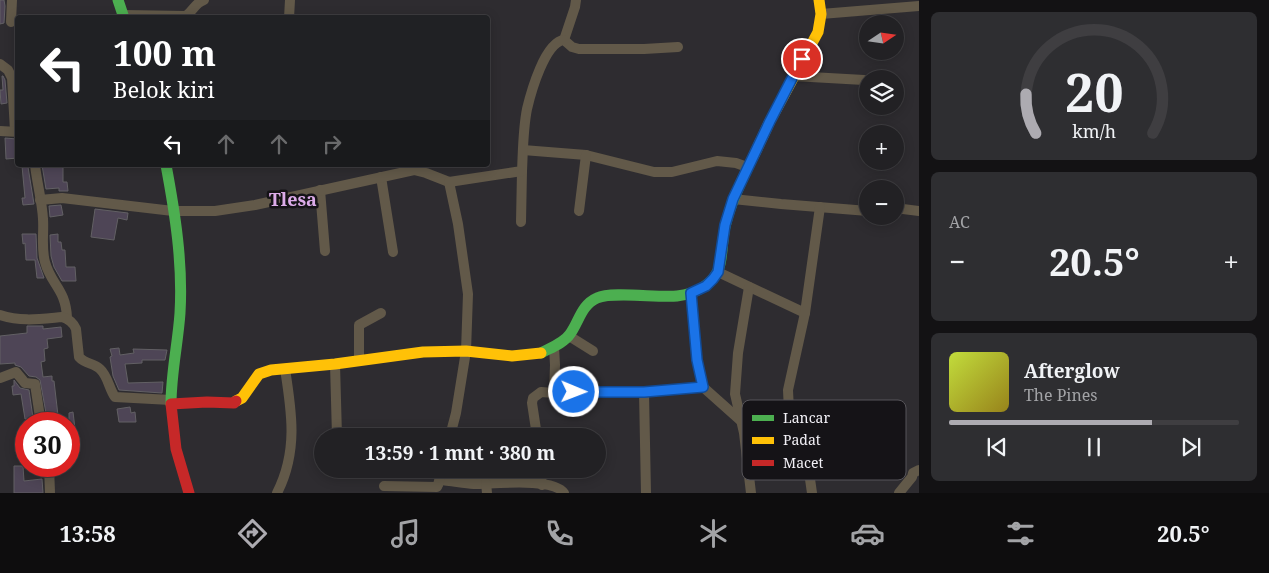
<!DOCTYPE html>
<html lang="id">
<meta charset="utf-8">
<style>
body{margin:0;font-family:"Noto Serif",serif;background:#2e2e31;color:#f1f3f6;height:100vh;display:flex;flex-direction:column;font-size:19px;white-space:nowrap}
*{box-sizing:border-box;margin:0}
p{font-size:16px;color:#a2a3a6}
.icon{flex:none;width:28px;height:28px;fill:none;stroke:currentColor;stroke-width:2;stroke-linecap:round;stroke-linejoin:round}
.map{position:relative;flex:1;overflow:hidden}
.drawer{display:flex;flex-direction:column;gap:12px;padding:12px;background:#131214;width:350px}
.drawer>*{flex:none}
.banner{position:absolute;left:15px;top:15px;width:475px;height:152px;border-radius:5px;box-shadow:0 2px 12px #0003,0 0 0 1px #3f3e41;background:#202124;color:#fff;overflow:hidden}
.needle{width:32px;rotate:77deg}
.tools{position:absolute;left:859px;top:15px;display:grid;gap:10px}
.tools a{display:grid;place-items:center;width:45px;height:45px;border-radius:50%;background:#222124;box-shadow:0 2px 12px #0003,0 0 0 1px #3f3e41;font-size:25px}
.speed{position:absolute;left:15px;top:412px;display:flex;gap:10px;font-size:25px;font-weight:700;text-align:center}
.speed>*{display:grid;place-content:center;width:65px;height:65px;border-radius:50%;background:#222124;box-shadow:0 2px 12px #0003,0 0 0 1px #3f3e41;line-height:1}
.speed .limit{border:8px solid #d22;background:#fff;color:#111}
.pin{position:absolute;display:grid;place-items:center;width:42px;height:42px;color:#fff;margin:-21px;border:2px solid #fff;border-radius:50%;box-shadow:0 1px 5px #0007}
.me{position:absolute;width:55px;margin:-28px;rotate:91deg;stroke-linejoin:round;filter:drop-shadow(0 0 4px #0008)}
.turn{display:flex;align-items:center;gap:18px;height:105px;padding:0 15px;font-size:22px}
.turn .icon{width:65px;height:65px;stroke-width:2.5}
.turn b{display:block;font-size:35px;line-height:42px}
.lanes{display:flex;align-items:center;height:48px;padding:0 15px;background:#0003;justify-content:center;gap:25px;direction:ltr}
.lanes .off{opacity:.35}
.big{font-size:38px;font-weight:700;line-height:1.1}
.drawer .tile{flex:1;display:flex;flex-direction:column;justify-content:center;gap:8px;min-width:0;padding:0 18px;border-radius:8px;background:#2e2e31}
.drawer .dial{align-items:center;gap:0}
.dial svg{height:130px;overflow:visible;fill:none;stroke:#3f3e41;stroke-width:7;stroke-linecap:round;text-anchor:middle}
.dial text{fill:#f1f3f6;stroke:none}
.song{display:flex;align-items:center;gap:15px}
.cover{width:60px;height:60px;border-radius:8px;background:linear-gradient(135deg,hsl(70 70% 55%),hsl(50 70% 35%))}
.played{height:5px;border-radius:2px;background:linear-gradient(90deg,#adabb1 70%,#3f3e41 70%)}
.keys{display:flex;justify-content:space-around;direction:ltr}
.heat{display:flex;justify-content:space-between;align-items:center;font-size:28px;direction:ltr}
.trip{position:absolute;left:314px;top:428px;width:292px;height:50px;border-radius:25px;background:#222124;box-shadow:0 2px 12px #0003,0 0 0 1px #3f3e41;font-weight:700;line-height:50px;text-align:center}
.menu{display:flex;height:80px;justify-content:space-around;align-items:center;background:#0e0d0e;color:#a2a3a6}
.menu .icon{width:35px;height:35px}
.menu .on{color:#adabb1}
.menu b{font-size:22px;color:#f1f3f6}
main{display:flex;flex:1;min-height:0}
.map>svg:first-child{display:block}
.building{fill:#4e4556;stroke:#626064}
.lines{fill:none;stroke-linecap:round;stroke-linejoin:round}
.street{stroke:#625949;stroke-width:10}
.fast{stroke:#4caf50;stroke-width:11}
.slow{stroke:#ffc107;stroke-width:11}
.jam{stroke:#c62828;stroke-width:11}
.route-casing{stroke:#114b97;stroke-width:12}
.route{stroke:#1a73e8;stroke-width:9}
.labels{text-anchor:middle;stroke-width:5;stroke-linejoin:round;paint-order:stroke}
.quarter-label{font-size:18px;font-weight:bold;fill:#dcabe9;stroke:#151317}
.key{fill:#151317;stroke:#57555a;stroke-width:1}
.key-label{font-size:14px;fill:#f2f0f6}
</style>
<main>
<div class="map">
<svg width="919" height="493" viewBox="0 0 919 493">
<rect width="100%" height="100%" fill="#2e2c30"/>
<!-- building -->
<g class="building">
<path d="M0,0H4L5,6L4,23L0,24Z"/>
<path d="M2,76H3L5,80L7,103L1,104L0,90H3Z"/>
<path d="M5,138L17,139L18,158L6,159Z"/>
<path d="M42,165H63V182H67L68,191H59V188L46,189Z"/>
<path d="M22,166L28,167L34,204L23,205L22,198H25Z"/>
<path d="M61,205L63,215L50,217L49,206Z"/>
<path d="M95,209L128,213L127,220L118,218L114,240L91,237Z"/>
<path d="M22,234H36L37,258L44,278H37L35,260H26L25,243L23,244Z"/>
<path d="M58,234V242H61L62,250H65L66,267H75L76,281H62L54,267L51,256L50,235Z"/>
<path d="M27,326H43V329L61,327L62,337L47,339L48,348L44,349L45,361L41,362L43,377L52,376V381H54L59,424H48L40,380L36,377L29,376L21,367L15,365V363L0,364V336L27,333Z"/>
<path d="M119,348L120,355L134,353L133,349L167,350L165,360H142V363L125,364L128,383L163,382L162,393L119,390L113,376L110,357L112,356L110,349Z"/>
<path d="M14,380L20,388L29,390L33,418L25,419L21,394L13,395L12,386H14Z"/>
<path d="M130,407L131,413L135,412L136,422H119L117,409Z"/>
<path d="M73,412L76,437L69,438V413Z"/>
<path d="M14,466H23L24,481L42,479L43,493H14Z"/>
</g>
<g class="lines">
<!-- street -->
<g class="street">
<path d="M821,14L919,6"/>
<path d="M123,15L186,16C194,10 195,3 204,0"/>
<path d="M289,18L290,0"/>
<path d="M11,22L12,0"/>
<path d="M564,40L575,7L576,0"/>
<path d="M0,64L8,70L12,78L15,131"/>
<path d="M793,76L864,80"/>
<path d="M0,131L18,132"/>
<path d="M523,150L586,155L654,172H672L717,161L736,163L747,167"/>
<path d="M35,165C37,183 42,201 43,219C44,233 41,248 45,262C51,285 66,289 67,318"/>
<path d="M381,177L393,252"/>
<path d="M320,190L325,251"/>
<path d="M733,199L781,204L868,211"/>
<path d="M40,200L62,198L173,211H215L255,205L414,170L426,173L449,182"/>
<path d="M895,208L919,211"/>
<path d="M579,211L586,155"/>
<path d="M521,222L522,171"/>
<path d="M718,272L805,313"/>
<path d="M749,287L738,353L735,394L744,433L751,493"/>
<path d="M691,293L697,360L703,387"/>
<path d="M0,315C21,322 40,319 62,317C69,319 73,322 76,329L79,357C85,364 94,363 100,369C108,376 109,389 115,397L171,400"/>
<path d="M569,336L593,351"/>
<path d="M554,347L555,365L554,393L644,392L703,387L740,420"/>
<path d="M359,361V325L381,313"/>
<path d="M335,364L337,436"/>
<path d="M0,378L16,372L25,383L35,384L41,424"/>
<path d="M644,392L646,493"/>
<path d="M450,436L456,413L466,351L468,294L458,224L449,182L522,171C523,150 523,129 527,109C531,92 545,42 564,40L572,47L579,49H644L678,47"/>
<path d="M537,436L532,403L533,398L541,392L554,393"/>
<path d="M49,466L50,493"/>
<path d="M540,469L542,485"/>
<path d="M440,480C451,481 463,483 474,484C493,484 553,477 564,493"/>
<path d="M486,483L487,493"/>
<path d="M438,485L442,469"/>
<path d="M384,486L437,487"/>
<path d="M277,493C298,452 292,413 285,369"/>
<path d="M812,493L810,479L789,411L788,390L805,313L820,207"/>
<path d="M899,493L912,477L913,473L919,470"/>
</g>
<!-- fast -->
<g class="fast">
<path d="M118,0L124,18"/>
<path d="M166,165C175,213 183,263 180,313C178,343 171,373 171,404"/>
<path d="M541,353C550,348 564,343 570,334C579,322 581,305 597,298C612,291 658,298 677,296C695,294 716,284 720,264C723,251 722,236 726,223C732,199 743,178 754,155"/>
</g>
<!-- slow -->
<g class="slow">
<path d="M754,155L770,121L818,32L821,14L819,0"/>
<path d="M236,401L242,398L259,374L271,370L335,364L423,352L466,351L512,356L541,353"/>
</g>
<!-- jam -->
<path class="jam" d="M189,493L176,449L171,404L207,402L234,403L236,401"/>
</g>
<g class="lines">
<defs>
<path id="route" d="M574,392H644L703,387L697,360L691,293L706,286L713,279L718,272L725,225L733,199L770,121L802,59"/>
</defs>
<!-- route casing -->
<use href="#route" class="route-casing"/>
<!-- route -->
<use href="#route" class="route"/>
</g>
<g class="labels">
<!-- quarter labels -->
<g class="quarter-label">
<text x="293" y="206">Tlesa</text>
</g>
</g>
<!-- legend -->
<rect x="742" y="400" width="164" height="80" rx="8" class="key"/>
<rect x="752" y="415" width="22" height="6" fill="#4caf50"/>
<rect x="752" y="437" width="22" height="7" fill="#ffc107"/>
<rect x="752" y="460" width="22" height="6" fill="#c62828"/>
<g class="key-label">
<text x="783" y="423">Lancar</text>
<text x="783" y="445">Padat</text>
<text x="783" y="468">Macet</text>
</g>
</svg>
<div class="tools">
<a><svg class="needle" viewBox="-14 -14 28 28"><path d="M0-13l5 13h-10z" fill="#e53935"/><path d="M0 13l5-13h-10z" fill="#a2a3a6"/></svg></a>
<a><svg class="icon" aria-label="layers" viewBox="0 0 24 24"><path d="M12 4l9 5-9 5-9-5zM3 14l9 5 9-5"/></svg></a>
<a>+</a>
<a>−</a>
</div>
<div class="speed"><div class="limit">30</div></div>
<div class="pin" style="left:802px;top:59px;background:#d93025"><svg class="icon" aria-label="arrive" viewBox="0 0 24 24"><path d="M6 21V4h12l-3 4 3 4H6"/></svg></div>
<svg class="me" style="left:574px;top:392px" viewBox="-20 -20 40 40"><circle r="17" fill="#1a73e8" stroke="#fff" stroke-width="3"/><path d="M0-11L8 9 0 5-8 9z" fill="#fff"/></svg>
<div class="trip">13:59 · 1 mnt · 380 m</div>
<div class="banner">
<div class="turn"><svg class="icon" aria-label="left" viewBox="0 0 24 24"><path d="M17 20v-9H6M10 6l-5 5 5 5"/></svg><div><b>100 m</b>Belok kiri</div></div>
<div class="lanes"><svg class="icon" aria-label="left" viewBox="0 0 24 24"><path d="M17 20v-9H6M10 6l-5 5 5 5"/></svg><svg class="icon off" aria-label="ahead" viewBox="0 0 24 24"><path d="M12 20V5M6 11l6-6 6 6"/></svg><svg class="icon off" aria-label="ahead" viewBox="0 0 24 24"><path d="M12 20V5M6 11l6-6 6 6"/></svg><svg class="icon off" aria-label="right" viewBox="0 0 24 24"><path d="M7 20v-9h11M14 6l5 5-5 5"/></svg></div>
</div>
</div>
<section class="drawer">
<div class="tile dial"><svg viewBox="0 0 100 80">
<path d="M14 69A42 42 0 1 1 86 69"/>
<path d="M14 69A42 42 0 0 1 8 45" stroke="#adabb1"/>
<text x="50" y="56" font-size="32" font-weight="700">20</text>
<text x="50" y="72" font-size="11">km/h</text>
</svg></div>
<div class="tile"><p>AC</p>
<div class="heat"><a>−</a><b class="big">20.5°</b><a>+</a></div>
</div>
<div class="tile">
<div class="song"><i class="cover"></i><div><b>Afterglow</b><p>The Pines</p></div></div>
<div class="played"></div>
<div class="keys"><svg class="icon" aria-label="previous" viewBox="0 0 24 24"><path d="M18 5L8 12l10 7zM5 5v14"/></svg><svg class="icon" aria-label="pause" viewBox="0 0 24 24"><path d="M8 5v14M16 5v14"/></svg><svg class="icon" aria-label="next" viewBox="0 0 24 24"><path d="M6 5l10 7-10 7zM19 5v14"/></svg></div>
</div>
</section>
</main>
<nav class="menu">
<b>13:58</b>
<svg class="icon on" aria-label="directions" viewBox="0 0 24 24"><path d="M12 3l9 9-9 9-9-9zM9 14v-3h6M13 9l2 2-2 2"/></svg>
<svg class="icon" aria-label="music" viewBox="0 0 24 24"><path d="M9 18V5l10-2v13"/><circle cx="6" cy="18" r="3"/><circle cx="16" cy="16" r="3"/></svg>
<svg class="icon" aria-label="phone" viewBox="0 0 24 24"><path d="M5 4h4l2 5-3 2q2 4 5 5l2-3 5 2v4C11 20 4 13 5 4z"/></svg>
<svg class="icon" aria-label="climate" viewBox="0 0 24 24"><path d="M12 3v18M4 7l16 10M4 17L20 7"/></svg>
<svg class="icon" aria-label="car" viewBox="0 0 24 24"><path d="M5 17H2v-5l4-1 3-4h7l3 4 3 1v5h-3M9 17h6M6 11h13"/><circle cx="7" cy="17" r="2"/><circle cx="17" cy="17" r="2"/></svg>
<svg class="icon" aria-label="filters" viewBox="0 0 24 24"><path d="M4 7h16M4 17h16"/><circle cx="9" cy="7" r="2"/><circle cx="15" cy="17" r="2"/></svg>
<b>20.5°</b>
</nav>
